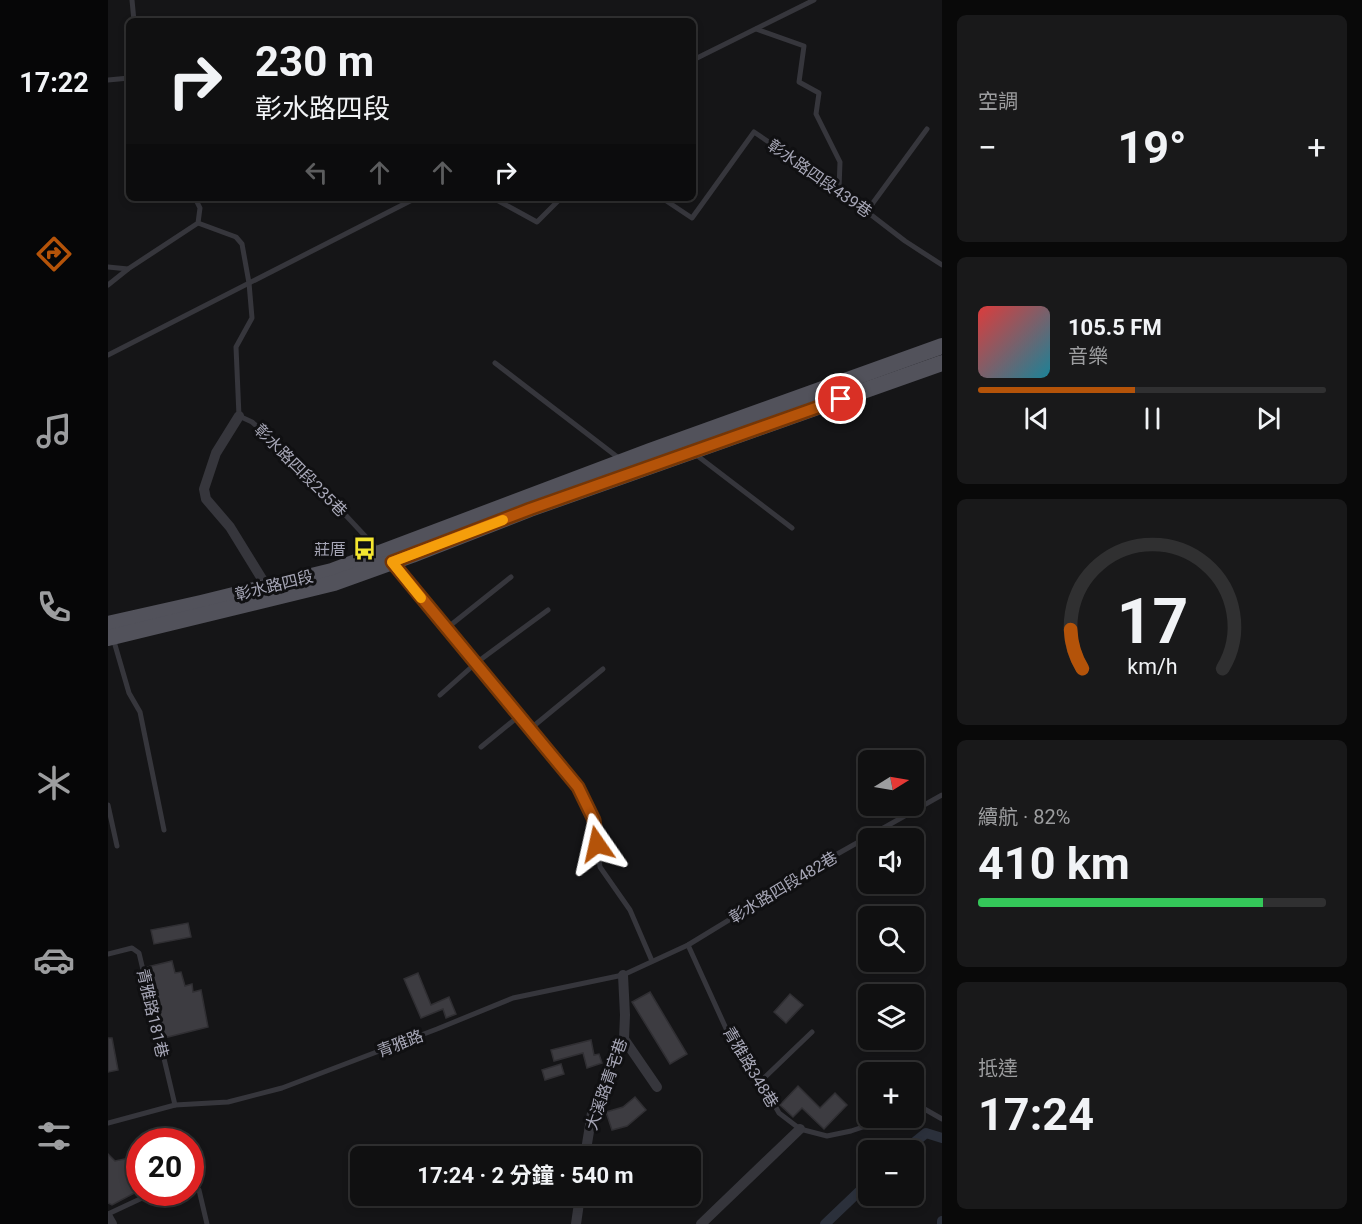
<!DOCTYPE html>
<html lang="zh-TW">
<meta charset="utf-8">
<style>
body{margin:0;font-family:Roboto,"Noto Sans TC",sans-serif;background:#19191a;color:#f1f3f6;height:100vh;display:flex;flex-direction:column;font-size:22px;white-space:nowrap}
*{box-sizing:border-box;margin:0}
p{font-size:20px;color:#9c9d9f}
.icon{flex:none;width:33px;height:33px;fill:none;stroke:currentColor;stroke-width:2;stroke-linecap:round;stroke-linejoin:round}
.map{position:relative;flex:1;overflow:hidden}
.details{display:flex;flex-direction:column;gap:15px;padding:15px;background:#090909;width:420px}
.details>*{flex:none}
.guide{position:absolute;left:18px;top:18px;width:570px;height:183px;border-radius:9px;box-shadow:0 3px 9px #0003,0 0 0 2px #303031;background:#101011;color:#f1f3f6;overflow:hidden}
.needle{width:39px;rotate:79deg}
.tools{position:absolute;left:750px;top:750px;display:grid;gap:12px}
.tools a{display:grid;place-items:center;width:66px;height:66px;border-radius:9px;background:#101011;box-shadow:0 3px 9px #0003,0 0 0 2px #303031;font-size:30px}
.speed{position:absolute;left:18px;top:1128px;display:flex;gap:12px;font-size:30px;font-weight:700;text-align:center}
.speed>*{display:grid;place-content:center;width:78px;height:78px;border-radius:50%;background:#101011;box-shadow:0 3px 9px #0003,0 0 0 2px #303031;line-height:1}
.speed .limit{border:9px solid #d22;background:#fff;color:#111}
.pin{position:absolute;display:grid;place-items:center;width:51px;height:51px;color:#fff;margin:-26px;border:3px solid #fff;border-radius:50%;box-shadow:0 2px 6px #0007}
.me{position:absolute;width:66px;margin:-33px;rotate:349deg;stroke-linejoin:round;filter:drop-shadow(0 0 4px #0008)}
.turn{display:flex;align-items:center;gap:21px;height:126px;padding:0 30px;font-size:27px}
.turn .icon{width:78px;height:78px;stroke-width:2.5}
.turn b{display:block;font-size:42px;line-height:51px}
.lanes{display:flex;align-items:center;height:57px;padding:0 30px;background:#0003;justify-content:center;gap:30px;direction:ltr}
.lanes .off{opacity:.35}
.big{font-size:45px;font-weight:700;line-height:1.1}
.details .card{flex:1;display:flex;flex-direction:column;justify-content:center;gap:9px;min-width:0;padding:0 21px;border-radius:9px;background:#19191a}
.details .dial{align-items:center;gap:0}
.dial svg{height:156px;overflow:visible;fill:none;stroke:#303031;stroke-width:7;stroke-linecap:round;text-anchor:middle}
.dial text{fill:#f1f3f6;stroke:none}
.song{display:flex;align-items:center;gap:18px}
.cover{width:72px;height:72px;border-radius:9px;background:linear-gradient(135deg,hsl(0 70% 55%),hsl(190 70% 35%))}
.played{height:6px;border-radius:3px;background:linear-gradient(90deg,#b45309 45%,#303031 45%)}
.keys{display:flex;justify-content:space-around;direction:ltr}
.heat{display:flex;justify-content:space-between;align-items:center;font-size:33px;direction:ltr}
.charge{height:9px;border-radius:4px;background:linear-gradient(90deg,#34c759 82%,#303031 0)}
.trip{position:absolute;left:242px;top:1146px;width:351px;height:60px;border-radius:9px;background:#101011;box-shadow:0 3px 9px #0003,0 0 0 2px #303031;font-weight:700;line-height:60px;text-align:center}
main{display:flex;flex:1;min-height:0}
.menu{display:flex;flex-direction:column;width:108px;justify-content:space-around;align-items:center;background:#060607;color:#9c9d9f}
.menu .icon{width:42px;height:42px}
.menu .active{color:#b45309}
.menu b{font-size:27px;color:#f1f3f6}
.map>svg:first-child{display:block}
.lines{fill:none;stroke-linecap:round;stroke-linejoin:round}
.canal{stroke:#2b303b;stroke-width:10}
.building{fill:#3d3c41;stroke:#302f33;stroke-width:1.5}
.lane{stroke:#36363c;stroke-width:5}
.street{stroke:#36363c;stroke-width:10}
.primary{stroke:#52525b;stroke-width:16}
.route-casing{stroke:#753606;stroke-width:15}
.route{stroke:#b45309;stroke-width:10}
.slow{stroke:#f59e0b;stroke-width:10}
.labels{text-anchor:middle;stroke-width:6;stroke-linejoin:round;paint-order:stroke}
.street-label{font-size:16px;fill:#a7a7b7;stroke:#101012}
.poi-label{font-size:16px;fill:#a7a7b7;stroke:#101012;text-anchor:end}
</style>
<main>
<nav class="menu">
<b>17:22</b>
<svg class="icon active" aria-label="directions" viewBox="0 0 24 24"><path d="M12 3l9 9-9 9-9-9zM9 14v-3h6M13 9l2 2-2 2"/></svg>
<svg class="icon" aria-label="music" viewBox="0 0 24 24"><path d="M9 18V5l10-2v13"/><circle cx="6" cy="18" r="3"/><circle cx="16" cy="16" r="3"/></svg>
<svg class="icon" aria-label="phone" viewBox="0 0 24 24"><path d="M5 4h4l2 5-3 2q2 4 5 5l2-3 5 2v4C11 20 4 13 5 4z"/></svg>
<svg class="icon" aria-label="climate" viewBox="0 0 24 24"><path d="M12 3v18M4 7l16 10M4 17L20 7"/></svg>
<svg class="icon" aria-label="car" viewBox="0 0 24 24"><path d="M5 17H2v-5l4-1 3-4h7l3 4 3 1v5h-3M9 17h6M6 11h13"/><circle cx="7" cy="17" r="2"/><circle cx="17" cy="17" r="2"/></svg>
<svg class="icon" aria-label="filters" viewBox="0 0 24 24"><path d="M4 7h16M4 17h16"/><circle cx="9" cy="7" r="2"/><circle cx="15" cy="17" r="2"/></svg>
</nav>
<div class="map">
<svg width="834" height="1224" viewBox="0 0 834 1224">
<rect width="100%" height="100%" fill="#151517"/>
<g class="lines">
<!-- canal -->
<g class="canal">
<path d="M797,1150L818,1133L834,1138"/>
<path d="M717,1224L760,1183"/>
<path d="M834,1224V1221"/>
</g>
</g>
<!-- building -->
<g class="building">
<path d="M80,923L83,937L46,944L43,930Z"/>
<path d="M64,961L67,973L73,972L77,986L84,984L85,992L93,990L100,1027L56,1038L39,967Z"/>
<path d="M310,973L323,1005L341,997L348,1014L338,1018L335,1009L313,1018L296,979Z"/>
<path d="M542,992L579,1054L562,1064L524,1002Z"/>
<path d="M682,994L695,1005L678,1023L666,1012Z"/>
<path d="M0,1038H4L10,1070L0,1072Z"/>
<path d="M483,1040L486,1055L491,1054L494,1063L479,1068L475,1053L446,1061L443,1050Z"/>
<path d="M453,1064L456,1074L437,1080L434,1070Z"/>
<path d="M690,1086L712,1108L727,1093L739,1105L716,1129L694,1108L685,1117L672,1105Z"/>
<path d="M527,1097L538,1110L519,1126L504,1130L498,1112L515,1107Z"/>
<path d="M0,1154L7,1161L32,1156V1190L4,1205L0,1203Z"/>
</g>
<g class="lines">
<!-- lane -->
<g class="lane">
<path d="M24,0L26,21"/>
<path d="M648,29L696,46L691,82L711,93L708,114L732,162L731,189"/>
<path d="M585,60L706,0"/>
<path d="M0,80L21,78"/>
<path d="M385,198L429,222L453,198"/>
<path d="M554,198L584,218L646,132L723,184L797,241L834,265"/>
<path d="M759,211L819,129"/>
<path d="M90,223L128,237L134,244L141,283L144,318L128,347L131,416L144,422L176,449L271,551"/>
<path d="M0,267L20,269"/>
<path d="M0,285L20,269L90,223L92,208L87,198"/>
<path d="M0,355L308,198"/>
<path d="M387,363L512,459"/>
<path d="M587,454L684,528"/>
<path d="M286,565L470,787L486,820L492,867L522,910L544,961"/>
<path d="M339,628L403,577"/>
<path d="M5,638L21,693L32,712L56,830"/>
<path d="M332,695L368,663L440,610"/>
<path d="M422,729L495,669"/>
<path d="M373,747L411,716"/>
<path d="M0,805L9,846"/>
<path d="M580,945L621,1035L648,1072L671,1113L692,1129L719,1136L743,1131L782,1118"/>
<path d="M0,954L24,948L31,953L67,1105"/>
<path d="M653,1081L704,1032"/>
<path d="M806,1110L813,1107L834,1119"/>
<path d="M0,1123L67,1105L120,1102L174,1088L329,1029L405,998L515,975L580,945L724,857L834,795"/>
<path d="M82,1183L91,1190L99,1224"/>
<path d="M0,1214L47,1192"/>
</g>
<!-- street -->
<g class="street">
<path d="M131,416L108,453L96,489L98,499L122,527L159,587"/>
<path d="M516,1039L549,1087"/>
<path d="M477,1156L484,1113L516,1039L517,1015L515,975"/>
<path d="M0,1217L4,1224"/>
<path d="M468,1224L472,1196"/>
<path d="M593,1224L692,1129"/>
</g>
<!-- primary -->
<g class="primary">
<path d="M0,624L93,603L224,571L542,451L834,346"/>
<path d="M0,638L226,583L304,555L422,509L834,363"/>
</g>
</g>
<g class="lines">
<defs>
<path id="route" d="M489,844L486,820L470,787L284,562L422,509L733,399"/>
</defs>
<!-- route casing -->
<use href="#route" class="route-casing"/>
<!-- route -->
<use href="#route" class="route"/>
<!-- slow -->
<path class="slow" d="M313,598L284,562L395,520"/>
</g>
<!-- icons -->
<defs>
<symbol id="bus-bare" viewBox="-9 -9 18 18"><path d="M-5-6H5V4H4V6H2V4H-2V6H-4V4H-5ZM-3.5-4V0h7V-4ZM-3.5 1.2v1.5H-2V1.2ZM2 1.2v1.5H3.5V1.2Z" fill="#f4e630" stroke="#101012" stroke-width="2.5" paint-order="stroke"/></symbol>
</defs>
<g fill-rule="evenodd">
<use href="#bus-bare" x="240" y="532" width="33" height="33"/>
</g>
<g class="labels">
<!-- street labels -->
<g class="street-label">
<text transform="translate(712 178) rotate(35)" y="6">彰水路四段439巷</text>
<text transform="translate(193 470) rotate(45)" y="6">彰水路四段235巷</text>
<text transform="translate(166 585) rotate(-14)" y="6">彰水路四段</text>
<text transform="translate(675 887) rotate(-31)" y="6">彰水路四段482巷</text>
<text transform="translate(45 1013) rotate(77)" y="6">青雅路181巷</text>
<text transform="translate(292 1043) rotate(-21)" y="6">青雅路</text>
<text transform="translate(643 1067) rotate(59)" y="6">青雅路348巷</text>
<text transform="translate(498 1084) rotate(-71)" y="6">大溪路青宅巷</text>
</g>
<!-- poi labels -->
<g class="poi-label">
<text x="238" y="555">莊厝</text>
</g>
</g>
</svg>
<div class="tools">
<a><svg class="needle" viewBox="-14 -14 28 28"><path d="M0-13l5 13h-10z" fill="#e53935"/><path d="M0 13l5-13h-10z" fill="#9c9d9f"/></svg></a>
<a><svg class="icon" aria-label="sound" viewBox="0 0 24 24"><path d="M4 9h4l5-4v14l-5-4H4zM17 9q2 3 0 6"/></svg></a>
<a><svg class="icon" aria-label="search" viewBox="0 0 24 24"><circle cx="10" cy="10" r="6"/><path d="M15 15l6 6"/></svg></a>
<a><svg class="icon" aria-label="layers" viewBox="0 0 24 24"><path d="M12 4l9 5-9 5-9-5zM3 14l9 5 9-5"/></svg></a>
<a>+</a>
<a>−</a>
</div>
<div class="speed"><div class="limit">20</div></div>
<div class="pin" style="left:733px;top:399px;background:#d93025"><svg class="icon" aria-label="arrive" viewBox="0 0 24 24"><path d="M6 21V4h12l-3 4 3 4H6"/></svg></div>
<svg class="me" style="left:489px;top:844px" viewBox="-20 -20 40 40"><path d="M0-17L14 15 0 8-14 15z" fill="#b45309" stroke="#fff" stroke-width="4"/></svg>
<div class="trip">17:24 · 2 分鐘 · 540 m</div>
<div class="guide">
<div class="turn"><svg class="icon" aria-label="right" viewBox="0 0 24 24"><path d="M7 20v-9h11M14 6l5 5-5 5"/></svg><div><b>230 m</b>彰水路四段</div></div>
<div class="lanes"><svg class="icon off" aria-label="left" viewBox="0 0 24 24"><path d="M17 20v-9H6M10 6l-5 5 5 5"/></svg><svg class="icon off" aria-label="ahead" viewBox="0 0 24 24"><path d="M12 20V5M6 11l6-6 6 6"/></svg><svg class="icon off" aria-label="ahead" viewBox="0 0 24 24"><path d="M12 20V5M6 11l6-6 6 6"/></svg><svg class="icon" aria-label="right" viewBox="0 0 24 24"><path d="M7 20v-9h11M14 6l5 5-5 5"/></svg></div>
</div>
</div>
<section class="details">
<div class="card"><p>空調</p>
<div class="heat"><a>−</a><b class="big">19°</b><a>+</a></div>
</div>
<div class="card">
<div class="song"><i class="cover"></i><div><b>105.5 FM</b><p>音樂</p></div></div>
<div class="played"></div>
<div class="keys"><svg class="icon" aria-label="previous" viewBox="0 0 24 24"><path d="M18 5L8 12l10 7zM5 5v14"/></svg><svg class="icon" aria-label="pause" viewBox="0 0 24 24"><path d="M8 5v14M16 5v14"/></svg><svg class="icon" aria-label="next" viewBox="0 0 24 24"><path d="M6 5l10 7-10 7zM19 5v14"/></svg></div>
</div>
<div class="card dial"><svg viewBox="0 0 100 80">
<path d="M14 69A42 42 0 1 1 86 69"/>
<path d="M14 69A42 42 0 0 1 8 49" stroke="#b45309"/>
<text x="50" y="56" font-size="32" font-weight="700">17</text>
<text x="50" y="72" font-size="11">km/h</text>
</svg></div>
<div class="card"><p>續航 · 82%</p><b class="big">410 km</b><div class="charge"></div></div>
<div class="card"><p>抵達</p><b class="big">17:24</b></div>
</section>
</main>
